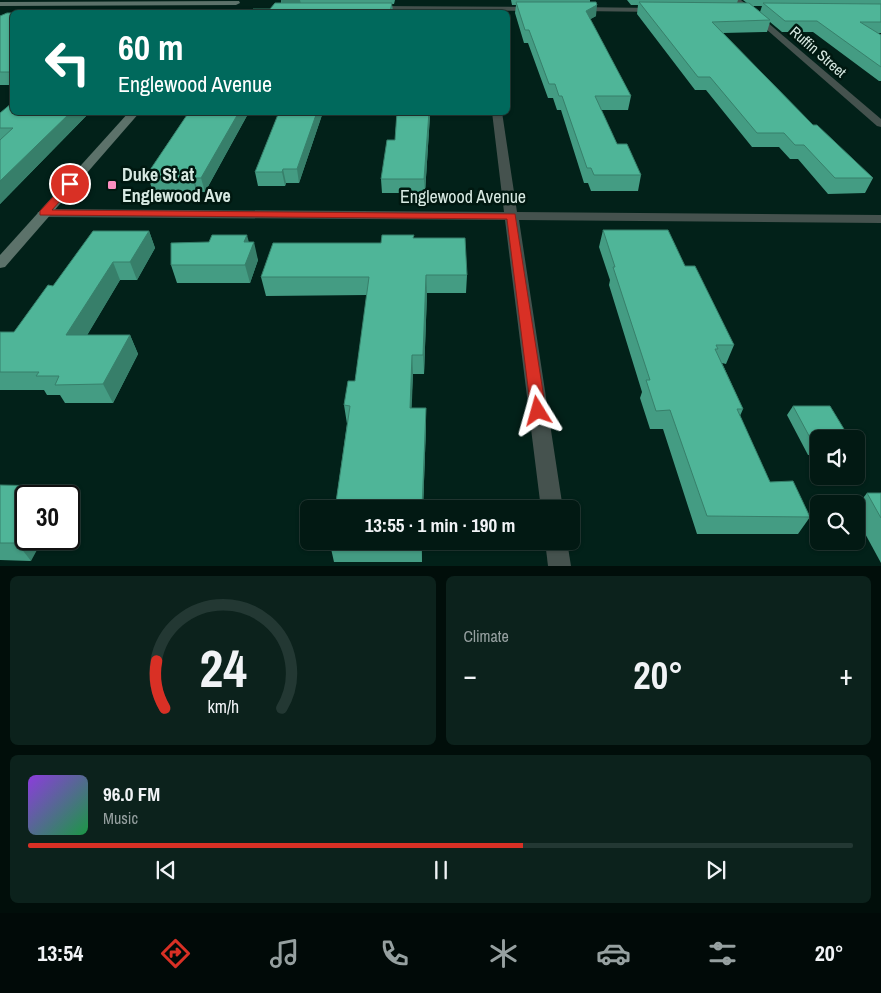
<!DOCTYPE html>
<meta charset="utf-8">
<style>
body{margin:0;font-family:"Archivo Narrow",sans-serif;background:#0c221c;color:#f1f3f6;height:100vh;display:flex;flex-direction:column;font-size:19px;white-space:nowrap}
*{box-sizing:border-box;margin:0}
p{font-size:16px;color:#96a0a0}
.icon{flex:none;width:28px;height:28px;fill:none;stroke:currentColor;stroke-width:2;stroke-linecap:round;stroke-linejoin:round}
.map{position:relative;height:566px;overflow:hidden}
.drawer{display:flex;flex-direction:column;gap:10px;padding:10px;background:#010e0a;flex:1}
.drawer>*{flex:none}
.banner{position:absolute;left:10px;top:10px;width:500px;height:105px;border-radius:8px;box-shadow:0 1px 4px #0004,0 0 0 1px #233833;background:#00695c;color:#fff;overflow:hidden}
.buttons{position:absolute;left:810px;top:430px;display:grid;gap:10px}
.buttons a{display:grid;place-items:center;width:55px;height:55px;border-radius:8px;background:#021913;box-shadow:0 1px 4px #0004,0 0 0 1px #233833;font-size:25px}
.speed{position:absolute;left:15px;top:485px;display:flex;gap:10px;font-size:25px;font-weight:700;text-align:center}
.speed>*{display:grid;place-content:center;width:65px;height:65px;border-radius:50%;background:#021913;box-shadow:0 1px 4px #0004,0 0 0 1px #233833;line-height:1}
.speed .limit{border:2px solid #111;border-radius:8px;background:#fff;color:#111}
.pin{position:absolute;display:grid;place-items:center;width:42px;height:42px;color:#fff;margin:-21px;border:2px solid #fff;border-radius:50%;box-shadow:0 1px 5px #0007}
.me{position:absolute;width:55px;margin:-28px;rotate:352deg;stroke-linejoin:round;filter:drop-shadow(0 0 4px #0008)}
.turn{display:flex;align-items:center;gap:18px;height:105px;padding:0 25px;font-size:22px}
.turn .icon{width:65px;height:65px;stroke-width:2.5}
.turn b{display:block;font-size:35px;line-height:42px}
.big{font-size:38px;font-weight:700;line-height:1.1}
.drawer .card{flex:1;display:flex;flex-direction:column;justify-content:center;gap:8px;min-width:0;padding:0 18px;border-radius:8px;background:#0c221c}
.drawer .dial{align-items:center;gap:0}
.dial svg{height:130px;overflow:visible;fill:none;stroke:#233833;stroke-width:7;stroke-linecap:round;text-anchor:middle}
.dial text{fill:#f1f3f6;stroke:none}
.song{display:flex;align-items:center;gap:15px}
.cover{width:60px;height:60px;border-radius:8px;background:linear-gradient(135deg,hsl(270 70% 55%),hsl(140 70% 35%))}
.played{height:5px;border-radius:2px;background:linear-gradient(90deg,#d93025 60%,#233833 60%)}
.keys{display:flex;justify-content:space-around;direction:ltr}
.heat{display:flex;justify-content:space-between;align-items:center;font-size:28px;direction:ltr}
.drawer .tiles{flex:1;display:grid;gap:10px;grid-template-columns:1fr 1fr}
.card:last-child{grid-column:span 2}
.trip{position:absolute;left:300px;top:500px;width:280px;height:50px;border-radius:8px;background:#021913;box-shadow:0 1px 4px #0004,0 0 0 1px #233833;font-weight:700;line-height:50px;text-align:center}
.dock{display:flex;height:80px;justify-content:space-around;align-items:center;background:#010a08;color:#96a0a0}
.dock .icon{width:35px;height:35px}
.dock .on{color:#d93025}
.dock b{font-size:22px;color:#f1f3f6}
.map>svg:first-child{display:block}
.lines{fill:none;stroke-linecap:round;stroke-linejoin:round}
.minor{fill:#45524e;fill-rule:evenodd}
.tertiary{fill:#45524e;fill-rule:evenodd}
.secondary{fill:#5c726a;fill-rule:evenodd}
.wall{fill:#449c83;fill-rule:evenodd}
.shaded-wall{fill:#377f6a}
.building{fill:#4fb598;stroke:#377f6a}
.route{fill:#d93025;stroke:#8d1f18}
.poi-dot{fill:#fc8fc1;stroke:#001810;stroke-width:2}
.labels{text-anchor:middle;stroke-width:5;stroke-linejoin:round;paint-order:stroke}
.far-street-label{font-size:15px;fill:#d7e9e2;stroke:#001810}
.poi-label{font-size:18px;font-weight:bold;fill:#d7e9e2;stroke:#001810;text-anchor:start}
.street-label{font-size:18px;fill:#d7e9e2;stroke:#001810}
</style>
<div class="map">
<svg width="881" height="566" viewBox="0 0 881 566">
<rect width="100%" height="100%" fill="#022119"/>
<g class="lines">
<!-- minor -->
<g class="minor">
<path d="M733,0H741L881,119V127L877,126Z"/>
<path d="M492,112H502L517,212L881,215V223L519,220L563,509H541L505,220L44,217L37,213L44,209L504,212Z"/>
<path d="M545,541H567L571,566H548Z"/>
</g>
<!-- tertiary -->
<g class="tertiary">
<path d="M370,6L535,7L539,9L535,11L373,10H370Z"/>
<path d="M575,7L657,8L661,10L657,12L578,11L574,9Z"/>
<path d="M224,9H272L276,11L224,12Z"/>
</g>
<!-- secondary -->
<g class="secondary">
<path d="M239,1L240,3L236,5L0,6V2Z"/>
<path d="M129,112H140L5,267L0,268V255Z"/>
</g>
</g>
<!-- wall -->
<g class="wall">
<path d="M281,0H395L394,4H392L393,12H251L270,9L281,3Z"/>
<path d="M511,0H590V2L596,16L590,19L631,96L628,110H601L617,144L641,175L638,191H591L588,183H584L561,110H557L553,98H548L528,43H524L515,13L516,5H512Z"/>
<path d="M627,0H738L737,3H747L743,0H881V33H877L881,35V81H879L813,32H782L770,22L767,32L723,33L813,125L873,178L865,193L828,194L798,159H790L779,147H752L706,90H695L637,14L638,5H631ZM753,6H762L760,12Z"/>
<path d="M12,13V85H0V16Z"/>
<path d="M12,112H90L0,204V113Z"/>
<path d="M189,112H249L205,192H198L197,194H154L149,180L150,179L148,173Z"/>
<path d="M323,112L299,183H286L285,186H258L255,172Z"/>
<path d="M397,112H436V115H430L425,193H382L381,179L395,140Z"/>
<path d="M603,230L685,266L734,345L726,364L722,363L743,409L740,416L770,482L810,517L798,534H697L663,429H650L640,398L642,392L609,285L610,280L599,247Z"/>
<path d="M149,231L155,248L137,280H120L87,335H130L138,354L113,403H65L60,395H47L44,390H0V332H14L53,286Z"/>
<path d="M414,238L467,275L466,293H427L424,374H413L411,408H426V426L423,509H335L347,424L344,405L355,381L367,295L266,296L261,277L381,243Z"/>
<path d="M249,242L258,260L250,283H177L171,265Z"/>
<path d="M793,406L819,439V455H808L787,415Z"/>
<path d="M0,485L31,561L0,560Z"/>
<path d="M867,493H881V563L856,517V507Z"/>
<path d="M330,541H422V562H334L330,544Z"/>
</g>
<!-- shaded-wall -->
<g class="shaded-wall">
<path d="M281,0H300L301,4L282,6Z"/>
<path d="M597,5L596,16L584,23L586,11Z"/>
<path d="M71,112H90L0,204V181Z"/>
<path d="M239,112H249L205,192L201,178Z"/>
<path d="M317,112H323L299,183L297,169Z"/>
<path d="M429,112H430V115L425,193L424,179Z"/>
<path d="M283,169L286,183L285,186L282,172Z"/>
<path d="M194,178L198,192L197,194L193,180Z"/>
<path d="M149,231L155,248L137,280L130,262Z"/>
<path d="M247,235L251,250L254,242L258,260L250,283L245,265L244,242Z"/>
<path d="M113,262L120,280L76,354L66,335Z"/>
<path d="M426,275L427,293L424,374L423,355Z"/>
<path d="M130,335L138,354L113,403L103,384Z"/>
<path d="M412,355L413,374L411,427L410,408Z"/>
<path d="M426,408V426L423,509H422Z"/>
<path d="M49,486L56,496H43Z"/>
<path d="M26,526V539H43L31,561L17,543Z"/>
<path d="M421,541H422V562Z"/>
</g>
<!-- building -->
<g class="building">
<path d="M516,2H596L597,5L586,11L631,96H595L617,144H627L641,175H594L591,168H587L562,96H559L555,84H549L529,30H525Z"/>
<path d="M639,2L749,3L770,20L712,22L813,125H817L873,178H835L804,145H795L784,133H757L710,77H698Z"/>
<path d="M275,3H392L390,12H251L253,9H270Z"/>
<path d="M763,3L881,4V22H860L881,35V67L817,21H785Z"/>
<path d="M7,13H12V72H0V16Z"/>
<path d="M12,103V112H71L0,181V140L13,128H0V113Z"/>
<path d="M189,112H239L201,178H194L193,180H149L154,173H148Z"/>
<path d="M279,112H317L297,169H283L282,172H255Z"/>
<path d="M397,112H429L424,179H381L387,140H395Z"/>
<path d="M603,230H668L685,266H695L734,345H716L718,349H715L743,409H737L770,482L793,481L810,517L707,516L670,410L656,411L646,380H650L613,267H615Z"/>
<path d="M93,231H149L130,262H113L66,335H130L103,384L55,385L59,376H36L39,372H0V332H14L48,285L53,286Z"/>
<path d="M212,235H247L244,242H254L245,265H171V243L209,242Z"/>
<path d="M382,235H414L413,238H465L467,275H426L423,355H412L410,408H426L422,509H335L350,406L344,405L348,381H355L369,277H261L273,243H381Z"/>
<path d="M793,406H830L850,439H819V445H814Z"/>
<path d="M0,485L49,486L43,496H26V526L17,543H0Z"/>
<path d="M867,493H881V518Z"/>
<path d="M330,541H421V545L330,544Z"/>
</g>
<!-- route -->
<path class="route" d="M67,182H73L75,184L52,210L515,214L546,411L543,415L538,417L534,415L531,411L507,219L40,215V211Z"/>
<!-- markers -->
<rect class="poi-dot" x="107" y="180" width="10" height="10" rx="2.5"/>
<g class="labels">
<!-- far-street labels -->
<g class="far-street-label">
<text transform="translate(818 52) rotate(41)" y="5">Ruffin Street</text>
</g>
<!-- poi labels -->
<g class="poi-label">
<text x="122" y="181">Duke St at<tspan x="122" dy="21">Englewood Ave</tspan></text>
</g>
<!-- street labels -->
<g class="street-label">
<text x="463" y="203">Englewood Avenue</text>
</g>
</g>
</svg>
<div class="buttons">
<a><svg class="icon" aria-label="sound" viewBox="0 0 24 24"><path d="M4 9h4l5-4v14l-5-4H4zM17 9q2 3 0 6"/></svg></a>
<a><svg class="icon" aria-label="search" viewBox="0 0 24 24"><circle cx="10" cy="10" r="6"/><path d="M15 15l6 6"/></svg></a>
</div>
<div class="speed"><div class="limit">30</div></div>
<div class="pin" style="left:70px;top:184px;background:#d93025"><svg class="icon" aria-label="arrive" viewBox="0 0 24 24"><path d="M6 21V4h12l-3 4 3 4H6"/></svg></div>
<svg class="me" style="left:538px;top:411px" viewBox="-20 -20 40 40"><path d="M0-17L14 15 0 8-14 15z" fill="#d93025" stroke="#fff" stroke-width="4"/></svg>
<div class="trip">13:55 · 1 min · 190 m</div>
<div class="banner">
<div class="turn"><svg class="icon" aria-label="left" viewBox="0 0 24 24"><path d="M17 20v-9H6M10 6l-5 5 5 5"/></svg><div><b>60 m</b>Englewood Avenue</div></div>
</div>
</div>
<section class="drawer">
<div class="tiles">
<div class="card dial"><svg viewBox="0 0 100 80">
<path d="M14 69A42 42 0 1 1 86 69"/>
<path d="M14 69A42 42 0 0 1 9 40" stroke="#d93025"/>
<text x="50" y="56" font-size="32" font-weight="700">24</text>
<text x="50" y="72" font-size="11">km/h</text>
</svg></div>
<div class="card"><p>Climate</p>
<div class="heat"><a>−</a><b class="big">20°</b><a>+</a></div>
</div>
<div class="card">
<div class="song"><i class="cover"></i><div><b>96.0 FM</b><p>Music</p></div></div>
<div class="played"></div>
<div class="keys"><svg class="icon" aria-label="previous" viewBox="0 0 24 24"><path d="M18 5L8 12l10 7zM5 5v14"/></svg><svg class="icon" aria-label="pause" viewBox="0 0 24 24"><path d="M8 5v14M16 5v14"/></svg><svg class="icon" aria-label="next" viewBox="0 0 24 24"><path d="M6 5l10 7-10 7zM19 5v14"/></svg></div>
</div>
</div>
</section>
<nav class="dock">
<b>13:54</b>
<svg class="icon on" aria-label="directions" viewBox="0 0 24 24"><path d="M12 3l9 9-9 9-9-9zM9 14v-3h6M13 9l2 2-2 2"/></svg>
<svg class="icon" aria-label="music" viewBox="0 0 24 24"><path d="M9 18V5l10-2v13"/><circle cx="6" cy="18" r="3"/><circle cx="16" cy="16" r="3"/></svg>
<svg class="icon" aria-label="phone" viewBox="0 0 24 24"><path d="M5 4h4l2 5-3 2q2 4 5 5l2-3 5 2v4C11 20 4 13 5 4z"/></svg>
<svg class="icon" aria-label="climate" viewBox="0 0 24 24"><path d="M12 3v18M4 7l16 10M4 17L20 7"/></svg>
<svg class="icon" aria-label="car" viewBox="0 0 24 24"><path d="M5 17H2v-5l4-1 3-4h7l3 4 3 1v5h-3M9 17h6M6 11h13"/><circle cx="7" cy="17" r="2"/><circle cx="17" cy="17" r="2"/></svg>
<svg class="icon" aria-label="filters" viewBox="0 0 24 24"><path d="M4 7h16M4 17h16"/><circle cx="9" cy="7" r="2"/><circle cx="15" cy="17" r="2"/></svg>
<b>20°</b>
</nav>
